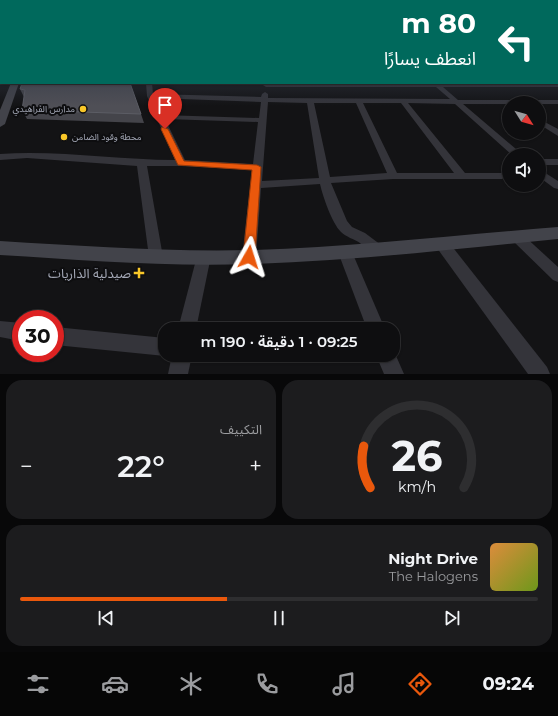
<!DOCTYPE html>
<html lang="ar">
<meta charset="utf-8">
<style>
body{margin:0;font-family:Montserrat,"Noto Sans Arabic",sans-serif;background:#1c1c1e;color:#f1f3f6;direction:rtl;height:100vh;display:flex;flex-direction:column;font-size:15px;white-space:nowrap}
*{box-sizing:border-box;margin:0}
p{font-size:13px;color:#9b9c9f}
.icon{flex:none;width:22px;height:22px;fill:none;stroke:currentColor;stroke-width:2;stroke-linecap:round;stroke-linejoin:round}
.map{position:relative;height:374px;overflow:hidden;direction:ltr}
.drawer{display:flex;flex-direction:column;gap:6px;padding:6px;background:#080809;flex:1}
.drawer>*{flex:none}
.top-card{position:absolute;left:0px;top:0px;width:558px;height:84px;box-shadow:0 1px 3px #0004,0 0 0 1px #2e2e30;direction:rtl;background:#00695c;color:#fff;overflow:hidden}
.needle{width:26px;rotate:127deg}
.controls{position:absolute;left:502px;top:96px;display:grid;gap:8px}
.controls a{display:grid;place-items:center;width:44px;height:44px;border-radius:50%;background:#0e0e10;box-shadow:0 1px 3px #0004,0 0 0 1px #2e2e30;font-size:20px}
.speed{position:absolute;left:12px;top:310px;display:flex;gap:8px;font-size:20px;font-weight:700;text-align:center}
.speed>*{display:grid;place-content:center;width:52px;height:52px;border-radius:50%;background:#0e0e10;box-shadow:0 1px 3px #0004,0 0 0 1px #2e2e30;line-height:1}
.speed .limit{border:6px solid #d22;background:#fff;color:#111}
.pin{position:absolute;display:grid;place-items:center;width:34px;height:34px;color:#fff;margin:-41px -17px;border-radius:50% 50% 50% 0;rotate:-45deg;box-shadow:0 0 4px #0007}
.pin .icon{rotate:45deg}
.me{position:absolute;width:44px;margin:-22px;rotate:6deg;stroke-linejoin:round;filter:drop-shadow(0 0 3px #0008)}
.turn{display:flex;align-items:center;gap:14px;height:84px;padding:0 16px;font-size:18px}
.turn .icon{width:52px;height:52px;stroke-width:2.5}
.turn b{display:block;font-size:28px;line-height:34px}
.big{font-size:30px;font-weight:600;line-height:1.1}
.drawer .widget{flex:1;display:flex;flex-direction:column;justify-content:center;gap:6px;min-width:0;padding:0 14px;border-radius:16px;background:#1c1c1e}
.drawer .dial{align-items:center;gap:0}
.dial svg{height:104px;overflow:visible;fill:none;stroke:#2e2e30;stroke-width:7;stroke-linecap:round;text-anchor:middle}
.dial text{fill:#f1f3f6;stroke:none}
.song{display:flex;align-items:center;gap:12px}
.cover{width:48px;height:48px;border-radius:6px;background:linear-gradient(135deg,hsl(30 70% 55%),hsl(80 70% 35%))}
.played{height:4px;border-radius:2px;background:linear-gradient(90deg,#ea580c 40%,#2e2e30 40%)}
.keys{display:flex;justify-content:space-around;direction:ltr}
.heat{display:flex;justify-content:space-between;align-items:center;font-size:22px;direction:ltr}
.drawer .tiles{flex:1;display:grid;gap:6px;grid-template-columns:1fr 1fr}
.widget:last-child{grid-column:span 2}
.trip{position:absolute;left:158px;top:322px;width:242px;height:40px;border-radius:16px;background:#0e0e10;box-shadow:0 1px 3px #0004,0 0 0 1px #2e2e30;font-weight:600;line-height:40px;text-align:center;direction:rtl}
.tab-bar{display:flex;height:64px;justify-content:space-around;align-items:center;background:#060606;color:#9b9c9f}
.tab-bar .icon{width:28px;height:28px}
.tab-bar .active{color:#ea580c}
.tab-bar b{font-size:18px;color:#f1f3f6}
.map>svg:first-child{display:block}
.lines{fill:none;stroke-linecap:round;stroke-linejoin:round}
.street{fill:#34343a;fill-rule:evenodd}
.secondary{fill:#42434a;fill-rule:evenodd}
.wall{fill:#44444a}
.building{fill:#4f4f56;stroke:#5c5d65}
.route{fill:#ea580c;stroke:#983908}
.poi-dot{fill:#f9c728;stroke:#0e0e10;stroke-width:1.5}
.labels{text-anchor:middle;stroke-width:4;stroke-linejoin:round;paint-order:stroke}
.far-poi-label{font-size:9px;fill:#a4a8b6;stroke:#0e0e10;text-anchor:end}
.near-poi-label{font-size:13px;fill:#a4a8b6;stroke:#0e0e10;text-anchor:end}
</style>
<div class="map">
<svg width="558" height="374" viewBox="0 0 558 374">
<rect width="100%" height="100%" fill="#131315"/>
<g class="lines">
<!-- street -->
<g class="street">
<path d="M557,60H558V64L557,63Z"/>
<rect x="557" y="69" width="1" height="4"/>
<path d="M146,83H152L153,94L261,97L262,94L265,92L268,94V98L450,99L436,87H266L263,85L266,83H558V87H443L458,100H558V104H463L523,155H512L455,104L408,103L465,173H502L507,176L502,179H393L331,183L347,221L352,227L365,233L381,245L383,249L381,253C372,256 367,249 360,243C354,239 346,237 341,232C332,223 323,197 320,184L261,188L256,257L254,261L249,262L244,261L242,257L252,170L181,166H147L163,257L161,261L156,262L151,261L149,257L137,166L27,158L0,160V154C58,150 117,160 175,160L147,96ZM154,98L261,102L259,118L162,115ZM268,102L307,103L319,178L262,181ZM314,103H356L387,173L330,177ZM363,103H401L454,173H397ZM165,119L258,122L253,164L185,160Z"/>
<path d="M539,119L558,129V136L539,124Z"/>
<rect x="539" y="159" width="19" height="6"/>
<path d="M539,169L558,181V189L554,188L539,177Z"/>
<path d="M517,232L522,234L558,267V282L553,280L512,240L510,237L512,234Z"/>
<path d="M442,239L447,240L547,367L550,374H528L437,248L435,244L437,240Z"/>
<path d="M345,247L350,248L352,252L385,329H367L338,252L340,248Z"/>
<path d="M204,251L209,252L211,256L196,329H178L197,256L199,252Z"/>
<path d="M0,321L21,323V341L0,337Z"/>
<path d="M55,327L165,338V355H168L165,356L55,345Z"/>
<path d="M393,349L404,374H384L376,355H393Z"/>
<path d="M172,355H192L188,374H168Z"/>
</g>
<!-- secondary -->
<g class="secondary">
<path d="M11,83H19L5,124L0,127V110Z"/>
<path d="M558,227V239C456,249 353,261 251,264C167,267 83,260 0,255V241C83,246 167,252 251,250C353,247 456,235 558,227Z"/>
</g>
</g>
<!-- wall -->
<path class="wall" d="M20,89L141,114L144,123L27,119L22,110L24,97Z"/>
<!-- building -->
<path class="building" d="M22,83H130L141,114L22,110L25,90L20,89Z"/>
<!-- sky -->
<linearGradient id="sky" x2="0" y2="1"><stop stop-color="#0a0a0c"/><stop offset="0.5" stop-color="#333946"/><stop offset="1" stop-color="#333946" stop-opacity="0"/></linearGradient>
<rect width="558" height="106" fill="url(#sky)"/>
<!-- route -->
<path class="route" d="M162,127L168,129L184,161L257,165L261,167L255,257L254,260L249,261L245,260L243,257L252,170L178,165L161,129Z"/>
<!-- markers -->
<g class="poi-dot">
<circle cx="83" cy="109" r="4"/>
<circle cx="64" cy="137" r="4"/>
<path d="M137 267h4v4h4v4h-4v4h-4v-4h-4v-4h4z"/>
</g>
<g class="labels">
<!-- far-poi labels -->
<g class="far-poi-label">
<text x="75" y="112">مدارس الفراهيدي</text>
<text x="72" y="140" text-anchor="start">محطة وقود الضامن</text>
</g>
<!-- near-poi labels -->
<g class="near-poi-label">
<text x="131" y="278">صيدلية الذاريات</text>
</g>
</g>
</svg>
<div class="controls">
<a><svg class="needle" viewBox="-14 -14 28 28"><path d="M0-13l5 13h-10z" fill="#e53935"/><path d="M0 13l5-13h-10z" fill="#9b9c9f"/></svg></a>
<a><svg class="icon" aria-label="sound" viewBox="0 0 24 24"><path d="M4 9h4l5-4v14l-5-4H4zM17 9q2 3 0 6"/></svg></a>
</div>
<div class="speed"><div class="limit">30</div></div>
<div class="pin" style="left:165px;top:129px;background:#d93025"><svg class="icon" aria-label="arrive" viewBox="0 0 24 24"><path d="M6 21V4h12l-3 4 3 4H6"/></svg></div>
<svg class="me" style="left:249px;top:257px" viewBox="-20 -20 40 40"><path d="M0-17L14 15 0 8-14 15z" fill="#ea580c" stroke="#fff" stroke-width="4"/></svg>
<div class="trip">09:25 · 1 دقيقة · 190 m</div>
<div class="top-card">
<div class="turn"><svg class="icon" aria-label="left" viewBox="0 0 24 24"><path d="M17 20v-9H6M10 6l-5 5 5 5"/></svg><div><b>80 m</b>انعطف يسارًا</div></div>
</div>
</div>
<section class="drawer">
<div class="tiles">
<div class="widget dial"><svg viewBox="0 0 100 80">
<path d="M14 69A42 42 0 1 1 86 69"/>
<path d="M14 69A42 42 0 0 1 9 37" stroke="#ea580c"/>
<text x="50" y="56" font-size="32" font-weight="700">26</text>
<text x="50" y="72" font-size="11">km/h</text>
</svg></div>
<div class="widget"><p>التكييف</p>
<div class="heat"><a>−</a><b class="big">22°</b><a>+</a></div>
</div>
<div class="widget">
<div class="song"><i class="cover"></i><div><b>Night Drive</b><p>The Halogens</p></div></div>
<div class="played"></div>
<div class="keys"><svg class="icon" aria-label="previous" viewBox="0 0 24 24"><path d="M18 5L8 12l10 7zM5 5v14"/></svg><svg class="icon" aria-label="pause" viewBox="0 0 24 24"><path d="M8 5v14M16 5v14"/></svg><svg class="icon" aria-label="next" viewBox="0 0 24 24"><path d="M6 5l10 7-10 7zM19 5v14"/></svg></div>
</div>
</div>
</section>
<nav class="tab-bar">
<b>09:24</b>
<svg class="icon active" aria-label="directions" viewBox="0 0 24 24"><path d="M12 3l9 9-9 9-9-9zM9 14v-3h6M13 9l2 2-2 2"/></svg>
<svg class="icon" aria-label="music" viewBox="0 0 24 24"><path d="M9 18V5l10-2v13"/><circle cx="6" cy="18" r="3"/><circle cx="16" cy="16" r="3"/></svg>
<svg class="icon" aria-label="phone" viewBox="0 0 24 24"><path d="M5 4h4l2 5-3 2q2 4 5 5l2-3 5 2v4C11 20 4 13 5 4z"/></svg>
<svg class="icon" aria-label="climate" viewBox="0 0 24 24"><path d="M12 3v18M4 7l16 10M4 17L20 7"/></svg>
<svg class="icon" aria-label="car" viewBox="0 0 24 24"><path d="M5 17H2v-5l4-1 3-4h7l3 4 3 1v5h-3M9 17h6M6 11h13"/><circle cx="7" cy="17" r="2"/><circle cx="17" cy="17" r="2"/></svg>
<svg class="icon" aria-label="filters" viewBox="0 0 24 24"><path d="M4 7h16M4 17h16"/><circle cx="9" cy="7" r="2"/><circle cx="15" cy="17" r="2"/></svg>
</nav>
